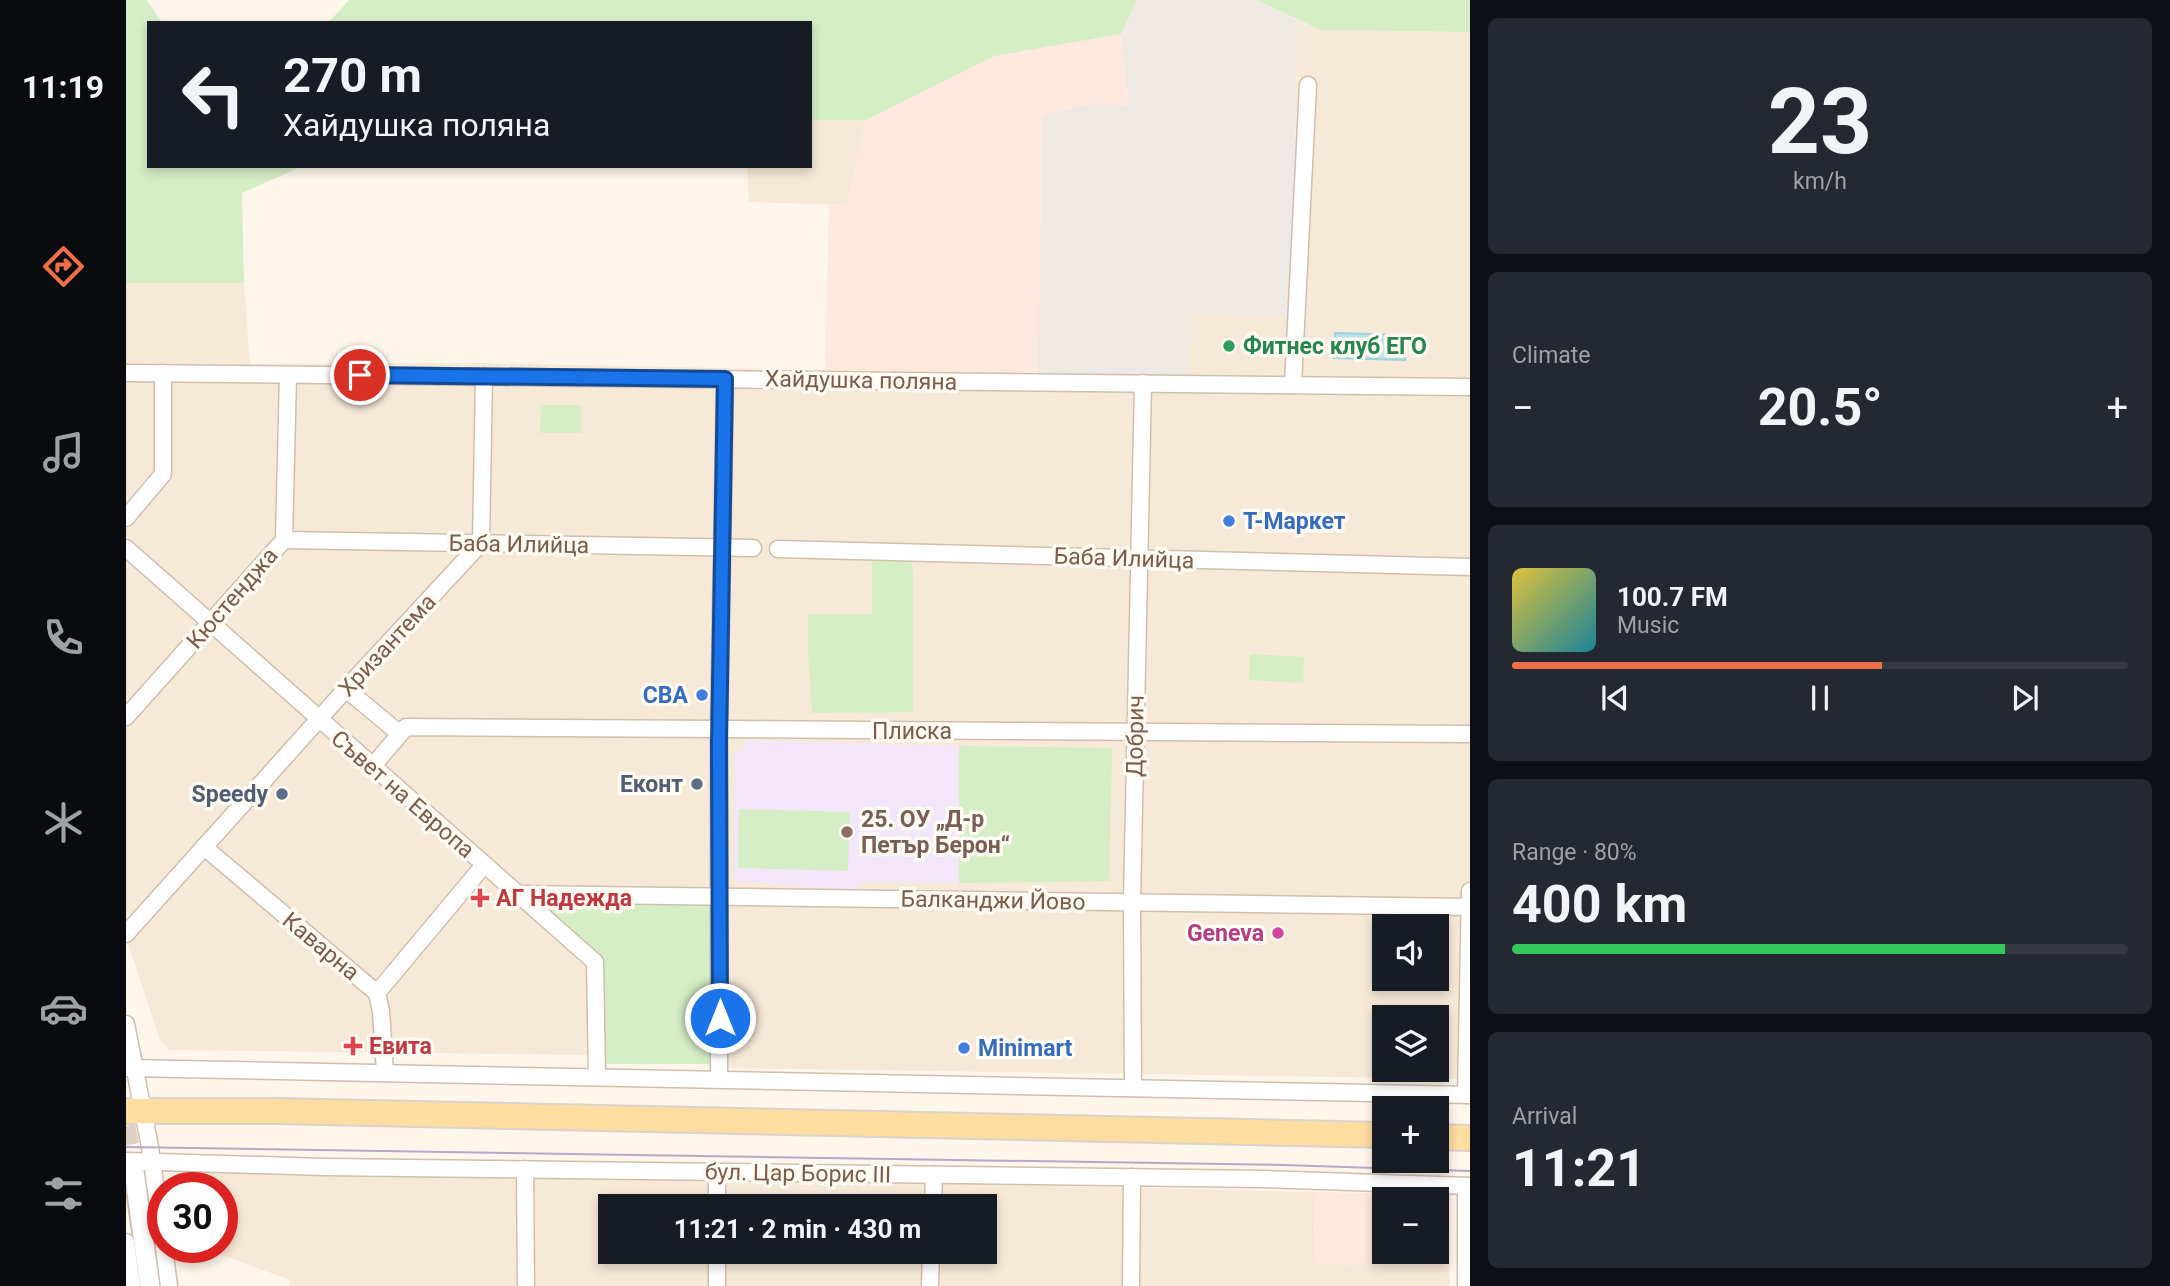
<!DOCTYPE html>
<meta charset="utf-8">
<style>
body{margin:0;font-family:Roboto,sans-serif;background:#242831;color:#f1f3f6;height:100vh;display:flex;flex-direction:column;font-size:26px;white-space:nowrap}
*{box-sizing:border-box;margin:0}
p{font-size:23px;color:#9ea1a6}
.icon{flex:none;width:38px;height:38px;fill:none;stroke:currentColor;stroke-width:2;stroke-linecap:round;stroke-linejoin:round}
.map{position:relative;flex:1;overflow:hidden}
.sheet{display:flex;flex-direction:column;gap:18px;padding:18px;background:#0d0f14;width:700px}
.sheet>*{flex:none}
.top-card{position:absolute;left:21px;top:21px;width:665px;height:147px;border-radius:0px;box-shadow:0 4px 10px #0003;background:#171b24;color:#f1f3f6;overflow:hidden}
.controls{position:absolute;left:1246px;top:914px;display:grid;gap:14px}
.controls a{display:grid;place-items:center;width:77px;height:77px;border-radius:0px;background:#171b24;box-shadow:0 4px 10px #0003;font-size:35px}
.speed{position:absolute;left:21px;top:1172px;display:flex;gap:14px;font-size:35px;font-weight:700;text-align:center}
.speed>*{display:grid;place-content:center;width:91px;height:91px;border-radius:50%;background:#171b24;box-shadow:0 4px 10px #0003;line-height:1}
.speed .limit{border:10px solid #d22;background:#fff;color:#111}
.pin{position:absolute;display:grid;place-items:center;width:60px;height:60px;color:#fff;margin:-30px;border:4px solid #fff;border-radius:50%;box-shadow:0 2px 7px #0007}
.me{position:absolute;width:77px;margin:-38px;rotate:0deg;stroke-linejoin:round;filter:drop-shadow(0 0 5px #0008)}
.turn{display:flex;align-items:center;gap:24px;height:147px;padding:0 21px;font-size:32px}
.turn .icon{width:91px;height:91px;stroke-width:2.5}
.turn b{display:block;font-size:49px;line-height:60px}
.big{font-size:52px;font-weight:700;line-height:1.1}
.sheet .card{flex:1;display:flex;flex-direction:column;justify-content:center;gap:10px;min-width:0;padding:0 24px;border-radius:10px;background:#242831}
.sheet .dial{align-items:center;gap:0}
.dial b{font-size:91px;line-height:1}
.song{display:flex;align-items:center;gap:21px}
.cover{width:84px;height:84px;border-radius:10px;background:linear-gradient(135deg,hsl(50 70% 55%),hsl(190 70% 35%))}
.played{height:7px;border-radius:4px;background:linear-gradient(90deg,#ef7048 60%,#363941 60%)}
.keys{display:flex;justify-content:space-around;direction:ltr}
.heat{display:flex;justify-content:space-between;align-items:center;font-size:38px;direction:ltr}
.charge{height:10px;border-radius:5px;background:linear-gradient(90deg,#34c759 80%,#363941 0)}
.trip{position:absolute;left:472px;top:1194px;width:399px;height:70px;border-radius:0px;background:#171b24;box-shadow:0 4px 10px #0003;font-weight:700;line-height:70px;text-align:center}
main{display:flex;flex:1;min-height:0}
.tab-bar{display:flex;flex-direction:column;width:126px;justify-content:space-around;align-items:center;background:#090b0e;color:#9ea1a6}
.tab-bar .icon{width:49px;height:49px}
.tab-bar .current{color:#ef7048}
.tab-bar b{font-size:32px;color:#f1f3f6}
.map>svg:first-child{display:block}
.residential{fill:#f6e9d7;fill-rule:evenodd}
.commercial{fill:#ffe8dd;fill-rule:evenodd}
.industrial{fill:#efe9e3}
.education{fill:#f3e6fb}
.green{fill:#d5eec6}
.water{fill:#bce2ea;stroke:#a1d2dc;stroke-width:2}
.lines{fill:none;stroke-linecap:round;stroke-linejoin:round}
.tertiary-tunnel{stroke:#ded0c2;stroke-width:19;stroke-dasharray:19 10;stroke-linecap:butt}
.minor-casing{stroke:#d2bead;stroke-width:19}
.tertiary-casing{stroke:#d2bead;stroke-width:23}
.primary-casing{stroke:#dad2cc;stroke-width:28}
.minor{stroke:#fff;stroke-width:16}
.tertiary{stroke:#fff;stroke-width:19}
.primary{stroke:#ffdda0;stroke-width:24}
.tram{stroke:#baa5ca;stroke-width:2}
.route-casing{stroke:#114b97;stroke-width:18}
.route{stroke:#1a73e8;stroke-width:12}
.leisure-dot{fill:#2e9e5b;stroke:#fffaf2;stroke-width:2.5}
.shop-dot{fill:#3f7fe0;stroke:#fffaf2;stroke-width:2.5}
.service-dot{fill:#5c6f8a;stroke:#fffaf2;stroke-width:2.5}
.education-dot{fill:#8d6e63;stroke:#fffaf2;stroke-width:2.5}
.health-dot{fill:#e0444e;stroke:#fffaf2;stroke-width:2.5}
.hotel-dot{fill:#d1479c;stroke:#fffaf2;stroke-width:2.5}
.labels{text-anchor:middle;stroke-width:7;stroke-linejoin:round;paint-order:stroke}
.leisure-label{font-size:23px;font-weight:bold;fill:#27864d;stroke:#fffaf2;text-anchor:start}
.street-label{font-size:23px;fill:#7c5d4a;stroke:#fffaf2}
.shop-label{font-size:23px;font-weight:bold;fill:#366cbe;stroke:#fffaf2;text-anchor:start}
.service-label{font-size:23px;font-weight:bold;fill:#4e5e75;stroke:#fffaf2;text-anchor:end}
.education-label{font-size:23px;font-weight:bold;fill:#785e54;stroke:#fffaf2;text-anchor:start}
.health-label{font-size:23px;font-weight:bold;fill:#be3a42;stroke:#fffaf2;text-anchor:start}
.hotel-label{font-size:23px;font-weight:bold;fill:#b23c85;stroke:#fffaf2;text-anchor:end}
</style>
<main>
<nav class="tab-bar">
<b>11:19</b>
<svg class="icon current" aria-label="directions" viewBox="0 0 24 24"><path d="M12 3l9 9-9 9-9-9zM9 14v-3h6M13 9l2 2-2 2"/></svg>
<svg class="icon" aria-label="music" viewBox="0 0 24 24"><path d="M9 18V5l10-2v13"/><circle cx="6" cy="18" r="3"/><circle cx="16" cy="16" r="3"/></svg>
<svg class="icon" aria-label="phone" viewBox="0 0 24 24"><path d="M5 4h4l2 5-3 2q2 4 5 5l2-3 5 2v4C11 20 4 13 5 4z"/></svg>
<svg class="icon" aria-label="climate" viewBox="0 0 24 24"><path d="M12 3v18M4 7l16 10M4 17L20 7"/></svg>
<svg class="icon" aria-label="car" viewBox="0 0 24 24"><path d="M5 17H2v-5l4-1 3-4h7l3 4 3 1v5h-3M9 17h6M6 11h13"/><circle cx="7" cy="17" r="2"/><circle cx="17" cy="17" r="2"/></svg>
<svg class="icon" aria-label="filters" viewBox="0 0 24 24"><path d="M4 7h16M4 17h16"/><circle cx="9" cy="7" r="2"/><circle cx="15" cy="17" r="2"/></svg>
</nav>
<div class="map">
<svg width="1344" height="1286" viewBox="0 0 1344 1286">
<rect width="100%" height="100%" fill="#fef6ea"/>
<!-- residential -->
<g class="residential">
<path d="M1171,20L1194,30L1344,32V1079L601,1068L602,892H380L461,968V1055L44,1050L34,1040L0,937V283H118L124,364L359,363L912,375L1061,376L1063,313L1167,315ZM1258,926H1311V978H1258ZM1258,1017H1311V1069H1258Z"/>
<path d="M684,120H740L720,205L623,202L621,166H684Z"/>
<path d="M69,1167L1189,1192L1188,1264L1323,1266L1324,1286H164V1280L77,1248H96V1188H70ZM485,1206H859V1251H485Z"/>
</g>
<!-- commercial -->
<g class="commercial">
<path d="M995,34L1004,105L968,103L916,115L912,375L699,370L703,206L720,205L740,120L869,56Z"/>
<path d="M1189,1192L1325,1195L1323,1266L1187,1264ZM1258,1199H1311V1251H1258Z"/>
</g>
<!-- industrial -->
<path class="industrial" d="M1011,0H1130L1171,20L1167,316L1064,313L1061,376L912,375L916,115L968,103L1003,105L995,34Z"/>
<!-- education -->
<path class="education" d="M618,740L833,746V883L734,882L733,891L608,881L609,750H618Z"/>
<!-- green -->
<g class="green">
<path d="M0,0H21L36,23H23V166H177L116,193L118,283H0Z"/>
<path d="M223,0H1011L995,34L869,56L740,120H684V23H191L203,22Z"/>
<path d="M1130,0H1344V32L1194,30Z"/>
<path d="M415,405H455V433H414Z"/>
<path d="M746,561H785L787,572V712L686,713L682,649V614H746Z"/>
<path d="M1124,654L1178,657L1177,683L1123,680Z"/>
<path d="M833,746L986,748L983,881L833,883Z"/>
<path d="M613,809L724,812L722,871L612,868Z"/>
<path d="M409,901L586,902L585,1064H474L475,959Z"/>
</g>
<!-- water -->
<path class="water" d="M1209,333L1279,335V360L1208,358Z"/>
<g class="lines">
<!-- tertiary-tunnel -->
<path class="tertiary-tunnel" d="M0,1126L8,1171"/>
<defs>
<g id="minor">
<path d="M0,373L1344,387"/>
<path d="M1167,385L1182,85"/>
<path d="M0,518L37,474V373"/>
<path d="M158,540L627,548"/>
<path d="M0,548L469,962L471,1076"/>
<path d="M652,549L1344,567"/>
<path d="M220,689L274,734"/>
<path d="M0,717L158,540L162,375"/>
<path d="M246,767L280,727L1344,734"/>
<path d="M78,847L251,993L255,1011L259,1072"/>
<path d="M391,894L1344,907"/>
<path d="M0,934L228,680L355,543L358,376"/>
<path d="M251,993L358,865"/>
<path d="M0,1024L24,1147L37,1242"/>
<path d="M0,1068L1344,1095"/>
<path d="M593,1079V729L599,379"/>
<path d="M1007,1088L1006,902L1017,383"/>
<path d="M1340,1095L1344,891"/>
<path d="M0,1161L199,1167L1137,1179L1344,1186"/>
<path d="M399,1169L400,1286"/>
<path d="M1340,1186V1286"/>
<path d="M591,1206V1172"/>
<path d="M807,1206L808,1175"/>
<path d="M0,1242L6,1286"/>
<path d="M38,1248L43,1286"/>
<path d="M591,1286V1251"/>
<path d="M804,1286L805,1251"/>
<path d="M1005,1286L1006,1177"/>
</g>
<path id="tertiary" d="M8,1171L24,1286"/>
<g id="primary">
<path d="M0,1111H150L1258,1135"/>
<path d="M1311,1137L1344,1138"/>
</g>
</defs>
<!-- minor casing -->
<use href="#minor" class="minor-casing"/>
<!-- tertiary casing -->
<use href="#tertiary" class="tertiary-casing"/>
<!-- primary casing -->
<use href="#primary" class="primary-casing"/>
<!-- minor -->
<use href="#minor" class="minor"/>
<!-- tertiary -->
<use href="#tertiary" class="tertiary"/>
<!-- primary -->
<use href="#primary" class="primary"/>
<!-- tram -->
<path class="tram" d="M0,1147L1157,1165L1344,1171"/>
</g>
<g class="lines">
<defs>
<path id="route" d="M234,375L599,379L593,744L594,1018"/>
</defs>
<!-- route casing -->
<use href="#route" class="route-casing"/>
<!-- route -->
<use href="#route" class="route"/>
</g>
<!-- markers -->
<circle class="leisure-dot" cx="1103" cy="346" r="7"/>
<g class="shop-dot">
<circle cx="1103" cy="521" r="7"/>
<circle cx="576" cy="695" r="7"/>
<circle cx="838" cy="1048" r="7"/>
</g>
<g class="service-dot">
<circle cx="571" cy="784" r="7"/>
<circle cx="156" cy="794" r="7"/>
</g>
<circle class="education-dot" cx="721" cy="832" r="7"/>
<g class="health-dot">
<path d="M350.5 887.5h7v7h7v7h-7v7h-7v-7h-7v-7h7z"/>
<path d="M223.5 1035.5h7v7h7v7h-7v7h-7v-7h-7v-7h7z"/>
</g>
<circle class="hotel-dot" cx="1152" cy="933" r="7"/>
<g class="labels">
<!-- leisure labels -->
<g class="leisure-label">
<text x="1117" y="354">Фитнес клуб ЕГО</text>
</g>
<!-- street labels -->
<g class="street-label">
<text transform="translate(735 380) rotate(1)" y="8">Хайдушка поляна</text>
<text transform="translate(393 544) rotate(1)" y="8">Баба Илийца</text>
<text transform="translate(998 558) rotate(2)" y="8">Баба Илийца</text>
<text transform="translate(106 598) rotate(-49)" y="8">Кюстенджа</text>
<text transform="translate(261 645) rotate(-47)" y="8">Хризантема</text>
<text x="786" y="739">Плиска</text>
<text transform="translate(1009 736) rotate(-89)" y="8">Добрич</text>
<text transform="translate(277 794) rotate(41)" y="8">Съвет на Европа</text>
<text transform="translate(867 900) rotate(1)" y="8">Балканджи Йово</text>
<text transform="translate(195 946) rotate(40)" y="8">Каварна</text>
<text transform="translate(672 1173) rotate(1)" y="8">бул. Цар Борис III</text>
</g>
<!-- shop labels -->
<g class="shop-label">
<text x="1117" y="529">Т-Маркет</text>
<text x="562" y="703" text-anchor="end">CBA</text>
<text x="852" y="1056">Minimart</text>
</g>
<!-- service labels -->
<g class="service-label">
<text x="557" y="792">Еконт</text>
<text x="142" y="802">Speedy</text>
</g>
<!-- education labels -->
<g class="education-label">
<text x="735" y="827">25. ОУ „Д-р<tspan x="735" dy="26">Петър Берон“</tspan></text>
</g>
<!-- health labels -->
<g class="health-label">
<text x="370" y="906">АГ Надежда</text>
<text x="243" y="1054">Евита</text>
</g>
<!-- hotel labels -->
<g class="hotel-label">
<text x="1138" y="941">Geneva</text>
</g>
</g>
</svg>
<div class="controls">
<a><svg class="icon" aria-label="sound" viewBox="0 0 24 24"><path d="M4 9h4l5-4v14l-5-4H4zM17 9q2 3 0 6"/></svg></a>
<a><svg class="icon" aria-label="layers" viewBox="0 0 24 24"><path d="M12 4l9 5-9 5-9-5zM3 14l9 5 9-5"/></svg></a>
<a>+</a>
<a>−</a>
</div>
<div class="speed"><div class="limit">30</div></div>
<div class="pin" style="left:234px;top:375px;background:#d93025"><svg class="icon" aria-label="arrive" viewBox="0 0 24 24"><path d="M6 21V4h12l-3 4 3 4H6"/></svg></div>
<svg class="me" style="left:594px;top:1018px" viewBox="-20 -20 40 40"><circle r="17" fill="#1a73e8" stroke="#fff" stroke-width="3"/><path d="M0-11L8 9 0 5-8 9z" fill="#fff"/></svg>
<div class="trip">11:21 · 2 min · 430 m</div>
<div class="top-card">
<div class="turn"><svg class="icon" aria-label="left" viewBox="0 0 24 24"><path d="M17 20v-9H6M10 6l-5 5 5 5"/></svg><div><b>270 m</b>Хайдушка поляна</div></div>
</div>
</div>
<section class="sheet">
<div class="card dial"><b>23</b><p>km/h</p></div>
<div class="card"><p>Climate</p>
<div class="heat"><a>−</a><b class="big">20.5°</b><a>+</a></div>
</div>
<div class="card">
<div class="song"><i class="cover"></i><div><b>100.7 FM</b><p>Music</p></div></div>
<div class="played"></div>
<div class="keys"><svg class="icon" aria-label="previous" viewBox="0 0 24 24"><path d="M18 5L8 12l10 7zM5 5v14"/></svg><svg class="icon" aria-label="pause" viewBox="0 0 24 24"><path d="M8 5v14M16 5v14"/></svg><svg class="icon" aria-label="next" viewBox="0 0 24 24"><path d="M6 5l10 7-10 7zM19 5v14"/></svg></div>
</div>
<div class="card"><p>Range · 80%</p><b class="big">400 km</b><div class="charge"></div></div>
<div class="card"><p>Arrival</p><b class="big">11:21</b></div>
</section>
</main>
